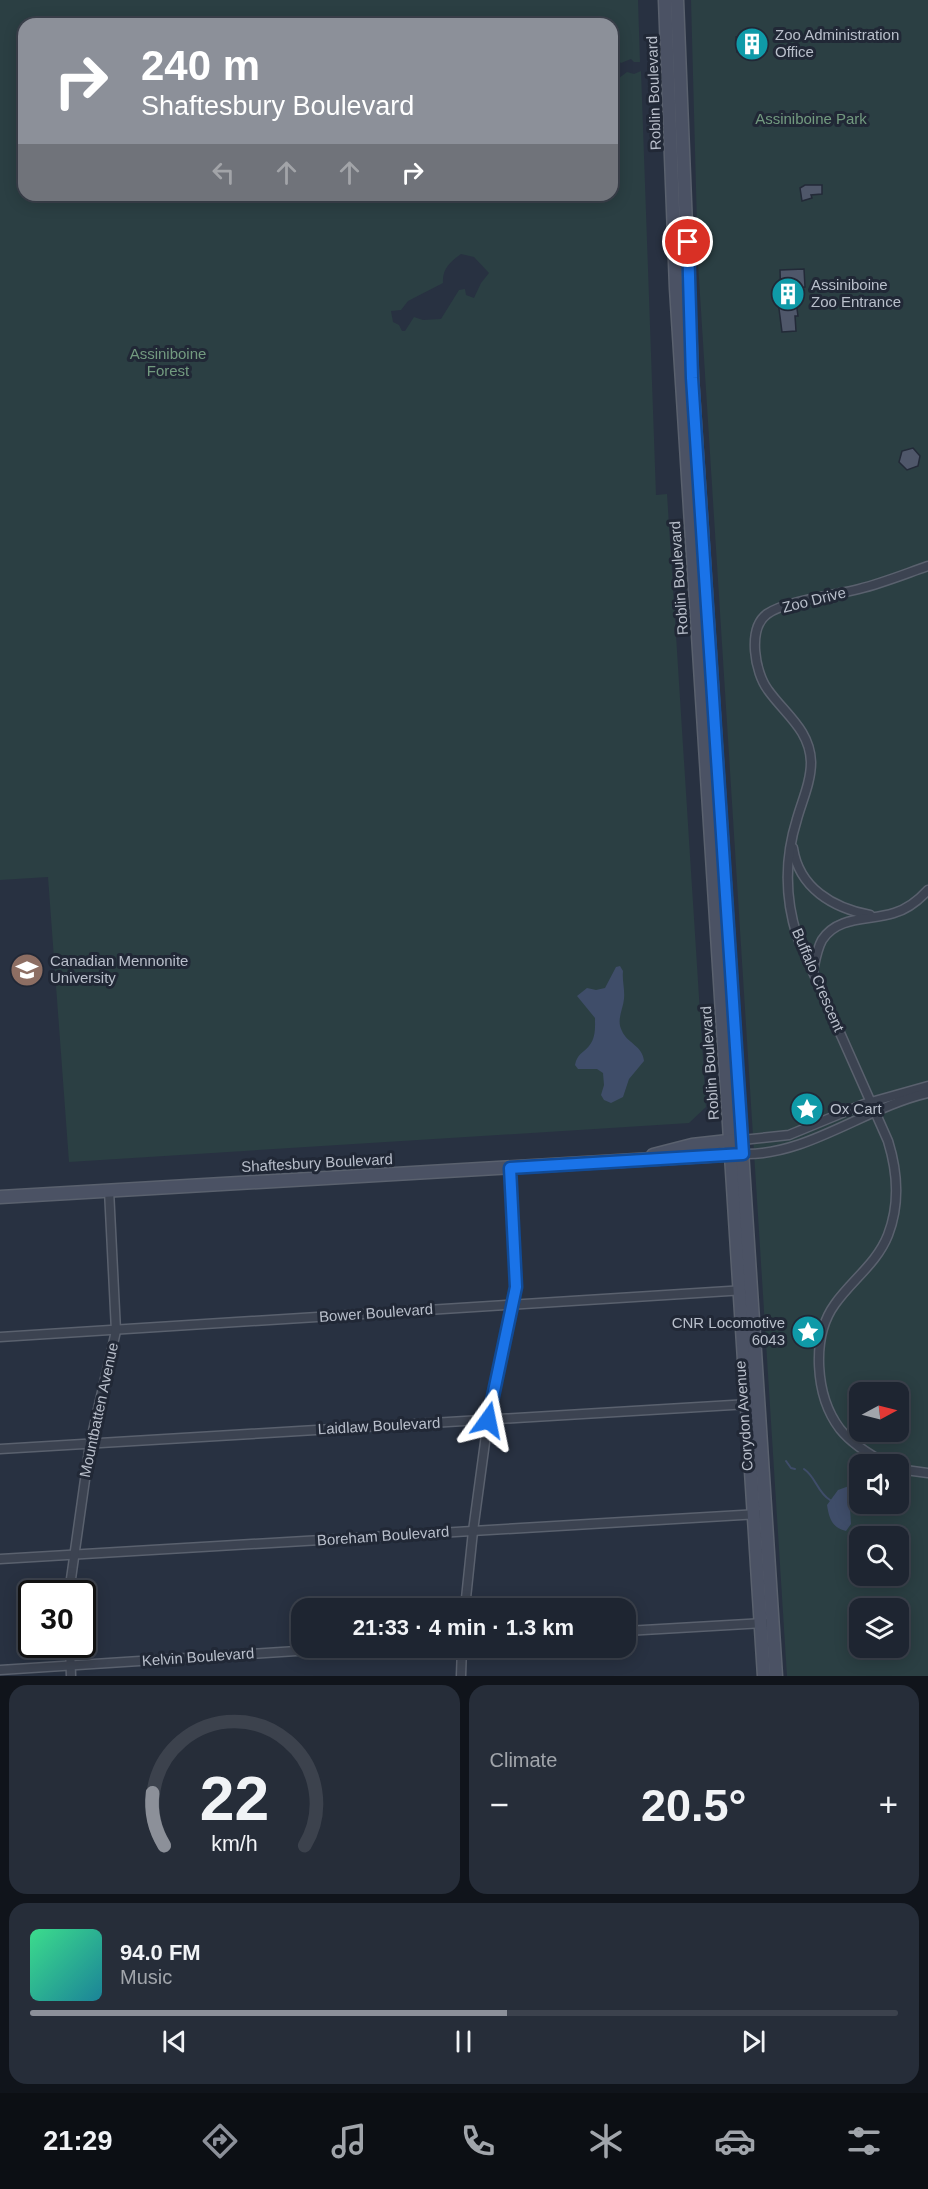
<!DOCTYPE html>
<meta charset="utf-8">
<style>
body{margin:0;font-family:Helvetica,sans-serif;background:#262d39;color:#f1f3f6;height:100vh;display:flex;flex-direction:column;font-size:22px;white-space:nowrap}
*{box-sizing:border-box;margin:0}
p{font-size:20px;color:#a1a5ab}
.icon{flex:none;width:33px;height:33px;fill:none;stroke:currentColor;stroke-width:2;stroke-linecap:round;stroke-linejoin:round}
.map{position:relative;height:1676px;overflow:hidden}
.side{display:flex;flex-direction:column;gap:9px;padding:9px;background:#10141b;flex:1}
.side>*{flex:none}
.top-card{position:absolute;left:18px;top:18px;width:600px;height:183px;border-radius:18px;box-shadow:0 3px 15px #0003,0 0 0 2px #3c424d;background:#8c9099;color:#fff;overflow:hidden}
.needle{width:39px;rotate:83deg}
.controls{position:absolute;left:849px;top:1382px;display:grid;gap:12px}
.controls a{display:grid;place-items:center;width:60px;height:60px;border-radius:12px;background:#1e2531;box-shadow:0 3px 15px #0003,0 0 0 2px #3c424d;font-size:30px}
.speed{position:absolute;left:18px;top:1580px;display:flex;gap:12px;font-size:30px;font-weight:700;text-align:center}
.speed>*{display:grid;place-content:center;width:78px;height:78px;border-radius:50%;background:#1e2531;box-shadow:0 3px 15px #0003,0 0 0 2px #3c424d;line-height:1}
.speed .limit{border:3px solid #111;border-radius:9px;background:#fff;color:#111}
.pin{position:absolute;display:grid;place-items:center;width:51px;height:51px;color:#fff;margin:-26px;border:3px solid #fff;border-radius:50%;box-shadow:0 2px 6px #0007}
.me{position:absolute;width:66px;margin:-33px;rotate:12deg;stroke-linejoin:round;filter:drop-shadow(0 0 4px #0008)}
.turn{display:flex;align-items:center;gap:21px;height:126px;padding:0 24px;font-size:27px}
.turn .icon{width:78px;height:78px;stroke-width:2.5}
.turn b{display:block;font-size:42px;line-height:51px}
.lanes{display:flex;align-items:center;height:57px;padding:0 24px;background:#0003;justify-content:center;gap:30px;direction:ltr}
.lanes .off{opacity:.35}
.big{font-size:45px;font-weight:800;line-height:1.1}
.side .tile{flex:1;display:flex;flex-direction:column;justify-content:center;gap:9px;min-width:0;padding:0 21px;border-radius:18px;background:#262d39}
.side .dial{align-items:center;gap:0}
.dial svg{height:156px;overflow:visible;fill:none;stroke:#3c424d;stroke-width:7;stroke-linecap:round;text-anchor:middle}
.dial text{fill:#f1f3f6;stroke:none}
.song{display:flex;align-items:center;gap:18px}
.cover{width:72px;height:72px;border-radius:9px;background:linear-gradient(135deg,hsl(150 70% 55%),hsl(190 70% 35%))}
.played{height:6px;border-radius:3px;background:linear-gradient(90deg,#8c9099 55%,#3c424d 55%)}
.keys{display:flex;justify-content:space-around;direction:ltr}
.heat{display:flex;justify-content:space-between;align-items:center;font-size:33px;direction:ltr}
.side .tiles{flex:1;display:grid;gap:9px;grid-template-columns:1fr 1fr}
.tile:last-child{grid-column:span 2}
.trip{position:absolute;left:291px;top:1598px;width:345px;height:60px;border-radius:18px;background:#1e2531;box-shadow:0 3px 15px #0003,0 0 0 2px #3c424d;font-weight:800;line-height:60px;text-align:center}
.tab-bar{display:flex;height:96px;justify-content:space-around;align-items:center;background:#0c0f14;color:#a1a5ab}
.tab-bar .icon{width:42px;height:42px}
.tab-bar .active{color:#8c9099}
.tab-bar b{font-size:27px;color:#f1f3f6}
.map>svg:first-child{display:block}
.green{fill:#2b3f43;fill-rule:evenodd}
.water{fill:#3f4d69}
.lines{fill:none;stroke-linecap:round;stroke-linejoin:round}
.stream{stroke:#3f4d69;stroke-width:2}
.building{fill:#4f576a;stroke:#232a38;stroke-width:1.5}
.street-casing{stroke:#5a616e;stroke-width:11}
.secondary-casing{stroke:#5a616e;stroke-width:15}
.street{stroke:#3c4351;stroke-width:8}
.secondary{stroke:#4b5264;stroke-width:12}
.route-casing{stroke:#114b97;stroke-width:15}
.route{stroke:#1a73e8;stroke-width:10}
.labels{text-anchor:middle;stroke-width:6;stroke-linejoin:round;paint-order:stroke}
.poi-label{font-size:15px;fill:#b9bfcb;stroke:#212836;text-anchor:start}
.street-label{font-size:15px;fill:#b9bfcb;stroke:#212836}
.park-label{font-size:15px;fill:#729a7f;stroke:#212836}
</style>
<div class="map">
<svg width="928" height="1676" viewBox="0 0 928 1676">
<rect width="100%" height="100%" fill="#283141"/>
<!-- green -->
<g class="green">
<path d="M0,0H638L640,62H634L631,59L621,63L617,60L612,68V24H24V195H612V80L615,81L627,72L634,74L641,71L656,495L667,494L706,1107L689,1123L69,1162L48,877L0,880ZM461,254L474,257L489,273L481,283L474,298L466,295L465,289L459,290L441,319L423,320L414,317L405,331H402L399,325L393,322L391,311L401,310L408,301L443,283C442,269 450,262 461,254Z"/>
<path d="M691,0H928V1676H787L698,263ZM860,1392H898V1431H860ZM860,1464H898V1503H860ZM860,1536H898V1575H860ZM860,1608H898V1647H860Z"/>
</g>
<!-- water -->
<g class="water">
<path d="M620,966L623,971C622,981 625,989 624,999C623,1010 616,1020 622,1031C627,1043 643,1046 644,1061L629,1079L623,1097L611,1103L604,1100L601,1095L604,1085L603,1073L597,1069H578L575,1065C577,1054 583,1053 589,1046C596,1038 595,1027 595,1018L577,996L587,988L596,990L605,988L616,967Z"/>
<path d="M849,1486H859V1503L850,1508L851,1524L846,1531C832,1528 829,1518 827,1505L838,1490Z"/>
</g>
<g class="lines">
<!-- stream -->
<g class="stream">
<path d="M786,1461L791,1468L795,1469"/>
<path d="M804,1469C816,1477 817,1492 830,1500"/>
</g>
</g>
<!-- building -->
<g class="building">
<path d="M766,36L767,51L737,52L736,37Z"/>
<path d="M805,185H822V194L811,195L812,198L802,201L800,188Z"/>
<path d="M804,269L805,287L794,288L798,316H795L796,331L782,332L778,301H781L780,270Z"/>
<path d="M913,448L920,456L918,466L907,470L899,462L902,451Z"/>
</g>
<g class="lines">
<defs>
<g id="street">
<path d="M793,848C799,888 833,908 870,915"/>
<path d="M813,971C815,961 817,949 822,940C838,915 870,921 894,913C908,909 918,901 928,890"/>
<path d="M742,1140L789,1135L864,1104L928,1086"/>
<path d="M743,1154C807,1156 866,1107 928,1093"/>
<path d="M0,1337L745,1290"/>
<path d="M0,1449L749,1404"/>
<path d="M887,1464C870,1455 852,1444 840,1429C815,1396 811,1337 835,1304C852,1280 877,1263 888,1235C900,1204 898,1173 888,1141L797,936C785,898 785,857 797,819C802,801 811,782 811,762C810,730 785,714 768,690C755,673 747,629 767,614C785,601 836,595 859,589C883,583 905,574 928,566"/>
<path d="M898,1469L928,1473"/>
<path d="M0,1559L759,1514"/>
<path d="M69,1593L90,1444L116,1331L109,1190"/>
<path d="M465,1608L473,1531L488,1420L516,1287L510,1168"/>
<path d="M626,1631L766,1623"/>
<path d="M70,1644L71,1676"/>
<path d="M0,1670L359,1647"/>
<path d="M461,1676L462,1647"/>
</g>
<g id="secondary">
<path d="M665,0L676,288L764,1676"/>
<path d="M677,0L692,378L776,1676"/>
<path d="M653,1155L692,1145L737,1140"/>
<path d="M0,1197L738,1154"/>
</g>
</defs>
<!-- street casing -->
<use href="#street" class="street-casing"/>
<!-- secondary casing -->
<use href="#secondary" class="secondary-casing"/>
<!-- street -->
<use href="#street" class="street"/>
<!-- secondary -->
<use href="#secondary" class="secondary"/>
</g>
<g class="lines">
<defs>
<path id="route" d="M488,1420L516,1287L510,1168L743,1154L692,378L688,242"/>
</defs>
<!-- route casing -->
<use href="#route" class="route-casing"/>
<!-- route -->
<use href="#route" class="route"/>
</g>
<!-- icons -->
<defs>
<symbol id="building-disc" viewBox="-11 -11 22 22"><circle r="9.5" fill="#0f9aa8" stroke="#212836"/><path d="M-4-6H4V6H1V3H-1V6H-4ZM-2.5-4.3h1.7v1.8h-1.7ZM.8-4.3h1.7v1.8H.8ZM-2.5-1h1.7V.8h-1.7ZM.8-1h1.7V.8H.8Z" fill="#fff"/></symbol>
<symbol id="university-disc" viewBox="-11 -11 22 22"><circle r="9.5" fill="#8d6e63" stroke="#212836"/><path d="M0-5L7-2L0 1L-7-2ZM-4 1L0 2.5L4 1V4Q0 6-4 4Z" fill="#fff"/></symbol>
<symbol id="sight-disc" viewBox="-11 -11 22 22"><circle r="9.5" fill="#0f9aa8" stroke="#212836"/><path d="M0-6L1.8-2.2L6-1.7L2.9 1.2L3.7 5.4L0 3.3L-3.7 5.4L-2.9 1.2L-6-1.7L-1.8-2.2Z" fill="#fff"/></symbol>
</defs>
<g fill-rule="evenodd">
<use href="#building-disc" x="733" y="25" width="38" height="38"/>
<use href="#building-disc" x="769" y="275" width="38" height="38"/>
<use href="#university-disc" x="8" y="951" width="38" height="38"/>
<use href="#sight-disc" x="788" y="1090" width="38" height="38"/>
<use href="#sight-disc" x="789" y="1313" width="38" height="38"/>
</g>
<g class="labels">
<!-- poi labels -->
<g class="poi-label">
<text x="775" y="40">Zoo Administration<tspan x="775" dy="17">Office</tspan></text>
<text x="811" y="290">Assiniboine<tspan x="811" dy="17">Zoo Entrance</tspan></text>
<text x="50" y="966">Canadian Mennonite<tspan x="50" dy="17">University</tspan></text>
<text x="830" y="1114">Ox Cart</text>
<text x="785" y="1328" text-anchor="end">CNR Locomotive<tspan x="785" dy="17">6043</tspan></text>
</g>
<!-- street labels -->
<g class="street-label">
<text transform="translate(654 93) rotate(-92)" y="5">Roblin Boulevard</text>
<text transform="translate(679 578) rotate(-94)" y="5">Roblin Boulevard</text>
<text transform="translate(814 600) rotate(-14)" y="5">Zoo Drive</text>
<text transform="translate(818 980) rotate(67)" y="5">Buffalo Crescent</text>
<text transform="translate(710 1063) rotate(-94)" y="5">Roblin Boulevard</text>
<text transform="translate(317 1163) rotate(-3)" y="5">Shaftesbury Boulevard</text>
<text transform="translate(376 1313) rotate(-4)" y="5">Bower Boulevard</text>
<text transform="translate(99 1410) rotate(-78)" y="5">Mountbatten Avenue</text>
<text transform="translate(744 1416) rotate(-94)" y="5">Corydon Avenue</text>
<text transform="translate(379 1426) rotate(-3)" y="5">Laidlaw Boulevard</text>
<text transform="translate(383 1536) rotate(-4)" y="5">Boreham Boulevard</text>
<text transform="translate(198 1657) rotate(-4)" y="5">Kelvin Boulevard</text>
</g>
<!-- park labels -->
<g class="park-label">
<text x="811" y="124">Assiniboine Park</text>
<text x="168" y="359">Assiniboine<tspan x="168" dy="17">Forest</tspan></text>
</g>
</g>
</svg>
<div class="controls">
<a><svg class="needle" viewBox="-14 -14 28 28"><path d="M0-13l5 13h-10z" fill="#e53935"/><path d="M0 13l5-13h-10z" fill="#a1a5ab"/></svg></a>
<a><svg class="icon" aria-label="sound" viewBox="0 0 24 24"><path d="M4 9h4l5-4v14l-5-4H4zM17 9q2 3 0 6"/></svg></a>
<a><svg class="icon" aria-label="search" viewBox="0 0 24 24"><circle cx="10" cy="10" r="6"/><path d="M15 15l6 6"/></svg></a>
<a><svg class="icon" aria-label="layers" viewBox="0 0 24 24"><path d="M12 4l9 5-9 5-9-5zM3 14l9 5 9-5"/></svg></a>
</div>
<div class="speed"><div class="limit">30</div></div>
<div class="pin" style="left:688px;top:242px;background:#d93025"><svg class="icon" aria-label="arrive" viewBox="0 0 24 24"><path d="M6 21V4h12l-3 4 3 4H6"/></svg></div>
<svg class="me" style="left:488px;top:1420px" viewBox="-20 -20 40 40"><path d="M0-17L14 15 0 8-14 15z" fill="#1a73e8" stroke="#fff" stroke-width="4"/></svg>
<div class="trip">21:33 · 4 min · 1.3 km</div>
<div class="top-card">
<div class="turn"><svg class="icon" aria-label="right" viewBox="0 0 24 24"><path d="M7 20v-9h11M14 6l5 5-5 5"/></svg><div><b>240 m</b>Shaftesbury Boulevard</div></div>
<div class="lanes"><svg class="icon off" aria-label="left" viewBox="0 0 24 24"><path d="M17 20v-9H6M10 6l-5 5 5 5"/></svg><svg class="icon off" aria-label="ahead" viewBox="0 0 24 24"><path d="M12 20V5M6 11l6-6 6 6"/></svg><svg class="icon off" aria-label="ahead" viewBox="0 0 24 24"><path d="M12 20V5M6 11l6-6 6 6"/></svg><svg class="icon" aria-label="right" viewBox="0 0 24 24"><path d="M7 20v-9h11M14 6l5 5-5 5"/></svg></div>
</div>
</div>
<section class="side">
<div class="tiles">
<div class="tile dial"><svg viewBox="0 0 100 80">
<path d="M14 69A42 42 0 1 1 86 69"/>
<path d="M14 69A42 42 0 0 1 8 42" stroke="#8c9099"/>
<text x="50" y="56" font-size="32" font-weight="700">22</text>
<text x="50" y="72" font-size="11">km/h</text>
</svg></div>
<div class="tile"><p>Climate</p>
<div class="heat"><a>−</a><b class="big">20.5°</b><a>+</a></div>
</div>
<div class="tile">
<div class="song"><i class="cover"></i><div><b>94.0 FM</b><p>Music</p></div></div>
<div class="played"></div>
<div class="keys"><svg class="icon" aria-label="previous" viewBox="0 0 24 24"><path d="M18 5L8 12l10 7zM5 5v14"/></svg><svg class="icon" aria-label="pause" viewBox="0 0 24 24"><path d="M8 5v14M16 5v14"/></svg><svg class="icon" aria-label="next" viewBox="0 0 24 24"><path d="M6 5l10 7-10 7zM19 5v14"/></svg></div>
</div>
</div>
</section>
<nav class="tab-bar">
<b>21:29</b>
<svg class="icon active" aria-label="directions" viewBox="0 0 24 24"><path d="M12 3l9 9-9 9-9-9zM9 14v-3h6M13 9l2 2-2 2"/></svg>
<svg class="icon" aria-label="music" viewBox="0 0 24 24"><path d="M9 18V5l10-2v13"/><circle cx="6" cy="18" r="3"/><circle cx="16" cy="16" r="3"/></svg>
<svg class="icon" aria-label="phone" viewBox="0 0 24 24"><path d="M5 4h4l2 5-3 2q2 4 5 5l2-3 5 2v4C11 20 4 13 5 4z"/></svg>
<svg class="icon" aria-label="climate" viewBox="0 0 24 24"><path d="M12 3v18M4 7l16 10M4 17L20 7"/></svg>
<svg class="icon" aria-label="car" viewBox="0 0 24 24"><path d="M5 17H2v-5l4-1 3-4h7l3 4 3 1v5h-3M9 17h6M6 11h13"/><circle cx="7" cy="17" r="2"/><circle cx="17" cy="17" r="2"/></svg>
<svg class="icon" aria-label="filters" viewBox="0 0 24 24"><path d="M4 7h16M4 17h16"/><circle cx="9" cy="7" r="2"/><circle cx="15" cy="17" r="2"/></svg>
</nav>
